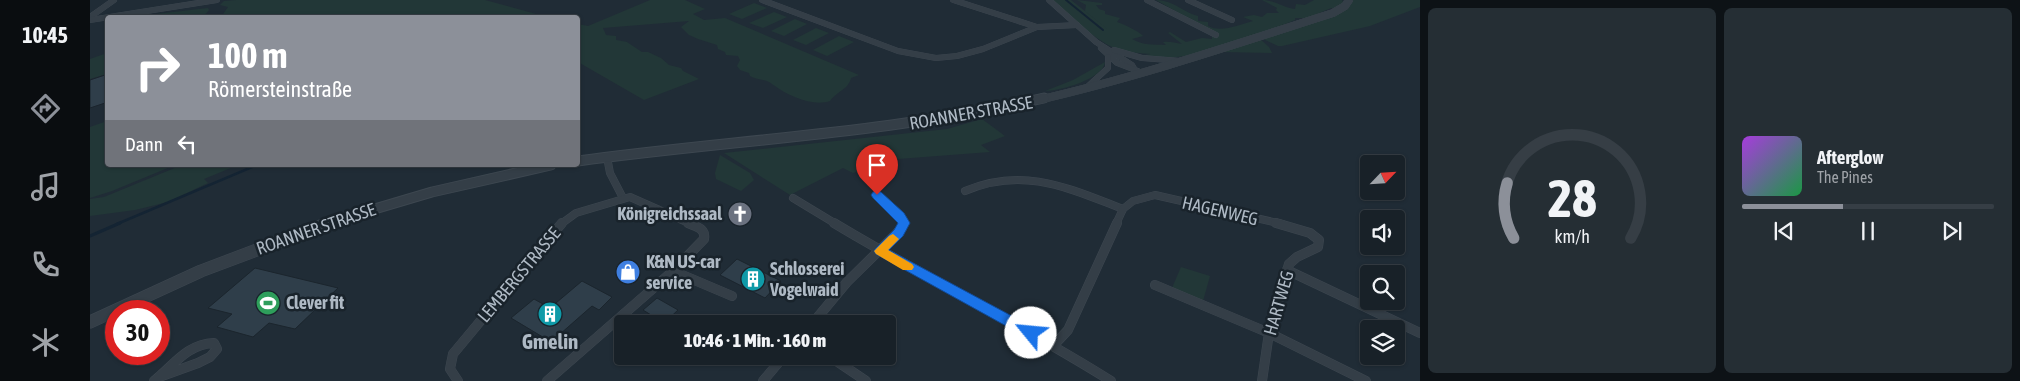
<!DOCTYPE html>
<html lang="de">
<meta charset="utf-8">
<style>
body{margin:0;font-family:"Asap Condensed",sans-serif;background:#252e34;color:#f1f3f6;height:100vh;display:flex;flex-direction:column;font-size:19px;white-space:nowrap}
*{box-sizing:border-box;margin:0}
p{font-size:16px;color:#9fa3a8}
.icon{flex:none;width:28px;height:28px;fill:none;stroke:currentColor;stroke-width:2;stroke-linecap:round;stroke-linejoin:round}
.map{position:relative;flex:1;overflow:hidden}
.sheet{display:flex;flex-direction:column;gap:8px;padding:8px;background:#0d1216;width:600px}
.sheet>*{flex:none}
.top-card{position:absolute;left:15px;top:15px;width:475px;height:152px;border-radius:5px;box-shadow:0 1px 4px #0004,0 0 0 1px #363e45;background:#8c9099;color:#fff;overflow:hidden}
.needle{width:32px;rotate:65deg}
.controls{position:absolute;left:1270px;top:155px;display:grid;gap:10px}
.controls a{display:grid;place-items:center;width:45px;height:45px;border-radius:5px;background:#182128;box-shadow:0 1px 4px #0004,0 0 0 1px #363e45;font-size:25px}
.speed{position:absolute;left:15px;top:300px;display:flex;gap:10px;font-size:25px;font-weight:700;text-align:center}
.speed>*{display:grid;place-content:center;width:65px;height:65px;border-radius:50%;background:#182128;box-shadow:0 1px 4px #0004,0 0 0 1px #363e45;line-height:1}
.speed .limit{border:8px solid #d22;background:#fff;color:#111}
.pin{position:absolute;display:grid;place-items:center;width:42px;height:42px;color:#fff;margin:-51px -21px;border-radius:50% 50% 50% 0;rotate:-45deg;box-shadow:0 0 5px #0007}
.pin .icon{rotate:45deg}
.me{position:absolute;width:55px;margin:-28px;rotate:298deg;stroke-linejoin:round;filter:drop-shadow(0 0 4px #0008)}
.turn{display:flex;align-items:center;gap:18px;height:105px;padding:0 20px;font-size:22px}
.turn .icon{width:65px;height:65px;stroke-width:2.5}
.turn b{display:block;font-size:35px;line-height:42px}
.then{display:flex;align-items:center;height:48px;padding:0 20px;background:#0003;gap:10px;font-size:19px}
.sheet .card{flex:1;display:flex;flex-direction:column;justify-content:center;gap:8px;min-width:0;padding:0 18px;border-radius:8px;background:#252e34}
.sheet .dial{align-items:center;gap:0}
.dial svg{height:130px;overflow:visible;fill:none;stroke:#363e45;stroke-width:7;stroke-linecap:round;text-anchor:middle}
.dial text{fill:#f1f3f6;stroke:none}
.song{display:flex;align-items:center;gap:15px}
.cover{width:60px;height:60px;border-radius:8px;background:linear-gradient(135deg,hsl(280 70% 55%),hsl(140 70% 35%))}
.played{height:5px;border-radius:2px;background:linear-gradient(90deg,#8c9099 40%,#363e45 40%)}
.keys{display:flex;justify-content:space-around;direction:ltr}
.sheet .tiles{flex:1;display:grid;gap:8px;grid-template-columns:repeat(2,1fr)}
.trip{position:absolute;left:524px;top:315px;width:282px;height:50px;border-radius:5px;background:#182128;box-shadow:0 1px 4px #0004,0 0 0 1px #363e45;font-weight:800;line-height:50px;text-align:center}
main{display:flex;flex:1;min-height:0}
.tabs{display:flex;flex-direction:column;width:90px;justify-content:space-around;align-items:center;background:#0a0d10;color:#9fa3a8}
.tabs .icon{width:35px;height:35px}
.tabs .active{color:#8c9099}
.tabs b{font-size:22px;color:#f1f3f6}
.map>svg:first-child{display:block}
.green{fill:#223737}
.lines{fill:none;stroke-linecap:round;stroke-linejoin:round}
.stream-far2{stroke:#142433;stroke-width:2}
.stream-far1{stroke:#142433;stroke-width:2.5}
.stream{stroke:#142433;stroke-width:3}
.building{fill:#2f3e4a;stroke:#1b252d}
.minor-far2-casing{stroke:#3d4750;stroke-width:6}
.minor-far1-casing{stroke:#3d4750;stroke-width:8}
.minor-casing{stroke:#3d4750;stroke-width:10}
.tertiary-far2-casing{stroke:#3d4750;stroke-width:8}
.tertiary-far1-casing{stroke:#3d4750;stroke-width:11}
.tertiary-casing{stroke:#3d4750;stroke-width:13}
.minor-far2{stroke:#343e47;stroke-width:5.5}
.minor-far1{stroke:#343e47;stroke-width:7}
.minor{stroke:#343e47;stroke-width:9}
.tertiary-far2{stroke:#343e47;stroke-width:8}
.tertiary-far1{stroke:#343e47;stroke-width:9}
.tertiary{stroke:#343e47;stroke-width:12}
.route{fill:#1a73e8;stroke:#114b97}
.slow{fill:#f59e0b}
.labels{text-anchor:middle;stroke-width:5;stroke-linejoin:round;paint-order:stroke}
.street-label{font-size:18px;fill:#aeb9c4;stroke:#19232b}
.poi-label{font-size:18px;font-weight:bold;fill:#aeb9c4;stroke:#19232b;text-anchor:start}
.near-poi-label{font-size:21px;font-weight:bold;fill:#aeb9c4;stroke:#19232b}
</style>
<main>
<nav class="tabs">
<b>10:45</b>
<svg class="icon active" aria-label="directions" viewBox="0 0 24 24"><path d="M12 3l9 9-9 9-9-9zM9 14v-3h6M13 9l2 2-2 2"/></svg>
<svg class="icon" aria-label="music" viewBox="0 0 24 24"><path d="M9 18V5l10-2v13"/><circle cx="6" cy="18" r="3"/><circle cx="16" cy="16" r="3"/></svg>
<svg class="icon" aria-label="phone" viewBox="0 0 24 24"><path d="M5 4h4l2 5-3 2q2 4 5 5l2-3 5 2v4C11 20 4 13 5 4z"/></svg>
<svg class="icon" aria-label="climate" viewBox="0 0 24 24"><path d="M12 3v18M4 7l16 10M4 17L20 7"/></svg>
</nav>
<div class="map">
<svg width="1330" height="381" viewBox="0 0 1330 381">
<rect width="100%" height="100%" fill="#202c36"/>
<!-- green -->
<g class="green">
<path d="M146,0H395L457,17H131L138,7L130,5L134,1Z"/>
<path d="M560,0H595L615,9L603,14L614,20L635,18L769,75L761,78C758,90 747,91 740,101C724,107 698,96 685,86C682,85 682,83 679,82C673,79 667,80 660,76L659,73L650,70L647,66L650,60L648,56L636,55L635,52L628,49L627,45L608,39L599,35L591,27L599,21L513,28L516,35L526,36V40L537,42L552,52H558L571,58L579,65L591,68L593,71L609,79L554,100L488,62V24L498,26Z"/>
<path d="M962,0H981L1025,35L995,11L996,5L987,0L1012,3V5H1006L1009,9L1015,11V14L1030,18L1027,22C1033,24 1049,31 1053,36L1042,39C1055,46 1061,44 1076,45L1073,42C1080,41 1085,43 1092,44L1078,33L1080,32L1096,42L1112,38L1122,39V36H1129L1066,0C1086,1 1090,11 1108,16V21L1118,22V26C1131,33 1148,25 1163,21L1153,17L1164,15L1172,17L1177,13H1189L1186,10L1187,8L1172,0C1184,0 1194,8 1205,9L1206,4L1215,5L1224,0H1252L1253,2L1249,9L1241,8L1218,18H1205V20L1176,32L1096,56L1078,58L1050,56L1061,54C1051,53 1041,53 1030,50C1009,44 978,15 962,0Z"/>
<path d="M1259,0H1330V7L1280,26L1192,46H1188L1169,37L1243,13Z"/>
<path d="M664,3L677,8L652,19L639,14Z"/>
<path d="M118,8L119,10L113,17H40Z"/>
<path d="M684,12L697,17L673,28L659,23Z"/>
<path d="M705,19L717,24L694,36L681,31Z"/>
<path d="M726,28L739,33L716,45L703,40Z"/>
<path d="M749,36L764,42L737,56L723,50Z"/>
<path d="M1170,39L1179,47L1182,53L1131,52Z"/>
<path d="M17,53V74L0,79V59Z"/>
<path d="M1015,62C1013,79 970,91 955,91L983,80Z"/>
<path d="M892,119L915,136L891,145L900,152L808,159L763,173L753,168L700,195L634,153L857,129Z"/>
<path d="M17,121L18,165H85L22,191L0,198V127Z"/>
<path d="M630,155L660,173L664,180L651,191L626,179L625,173Z"/>
<path d="M92,165H148L114,179L118,183L78,202L45,210L0,216V199L14,197Z"/>
<path d="M1091,267L1120,276L1113,301L1082,288Z"/>
</g>
<g class="lines">
<!-- stream-far2 -->
<path class="stream-far2" d="M976,0L1013,30"/>
<!-- stream-far1 -->
<path class="stream-far1" d="M27,224L167,165"/>
<!-- stream -->
<path class="stream" d="M0,236L30,223"/>
</g>
<!-- building -->
<g class="building">
<path d="M18,74V102L0,108V80Z"/>
<path d="M647,259L691,281L675,298L630,275Z"/>
<path d="M165,268L248,288L205,329L179,323L163,337L127,327L142,314L118,308Z"/>
<path d="M492,281L522,297L509,310L502,306L461,342L421,318L444,299L460,308Z"/>
<path d="M567,298L588,310L574,323L553,310Z"/>
</g>
<g class="lines">
<defs>
<g id="minor-far2">
<path d="M672,0L808,51L846,58L867,56L893,49L947,27"/>
<path d="M863,0L947,27L987,25"/>
<path d="M959,0L1006,42L1042,65L1045,70L1044,75"/>
<path d="M1057,0L1126,35"/>
<path d="M1098,0L1142,20"/>
<path d="M0,17L24,0"/>
<path d="M0,20L127,0"/>
<path d="M1011,48L1027,63L1048,71"/>
<path d="M1024,50L1052,58L1091,61"/>
<path d="M996,88L1018,68V57"/>
</g>
<g id="minor-far1">
<path d="M517,157L520,173L533,198"/>
<path d="M875,191C933,166 978,188 1033,209"/>
<path d="M787,195L813,219L812,224"/>
<path d="M703,198L746,224"/>
<path d="M471,224L486,213L540,197L601,224"/>
<path d="M1026,224L1033,209L1043,201L1065,195L1192,224"/>
</g>
<g id="minor">
<path d="M744,223C835,278 931,324 1021,381"/>
<path d="M1197,270L1330,333"/>
<path d="M583,271L642,296"/>
<path d="M1065,285L1179,333L1276,381"/>
<path d="M722,324L757,282L812,228L813,223"/>
<path d="M964,345L978,330L1027,223"/>
<path d="M739,356L776,381"/>
<path d="M64,381C84,365 97,344 124,343L127,349L120,357L108,363L72,376"/>
<path d="M368,381L360,369L363,354L472,223"/>
<path d="M457,381L583,271L614,239C616,228 606,227 598,223"/>
<path d="M673,381L694,356"/>
<path d="M1172,381L1179,333L1199,264L1207,257L1228,247L1229,240L1220,233L1186,223"/>
</g>
<path id="tertiary-far2" d="M948,100C1048,77 1146,44 1243,13L1255,6L1259,0"/>
<g id="tertiary-far1">
<path d="M488,161C643,140 801,133 954,98"/>
<path d="M234,224L342,192L461,165"/>
</g>
<path id="tertiary" d="M0,322L111,271L238,223"/>
</defs>
<!-- minor-far2 casing -->
<use href="#minor-far2" class="minor-far2-casing"/>
<!-- minor-far1 casing -->
<use href="#minor-far1" class="minor-far1-casing"/>
<!-- minor casing -->
<use href="#minor" class="minor-casing"/>
<!-- tertiary-far2 casing -->
<use href="#tertiary-far2" class="tertiary-far2-casing"/>
<!-- tertiary-far1 casing -->
<use href="#tertiary-far1" class="tertiary-far1-casing"/>
<!-- tertiary casing -->
<use href="#tertiary" class="tertiary-casing"/>
<!-- minor-far2 -->
<use href="#minor-far2" class="minor-far2"/>
<!-- minor-far1 -->
<use href="#minor-far1" class="minor-far1"/>
<!-- minor -->
<use href="#minor" class="minor"/>
<!-- tertiary-far2 -->
<use href="#tertiary-far2" class="tertiary-far2"/>
<!-- tertiary-far1 -->
<use href="#tertiary-far1" class="tertiary-far1"/>
<!-- tertiary -->
<use href="#tertiary" class="tertiary"/>
</g>
<!-- route -->
<path class="route" d="M787,191L791,192L814,213L820,223L813,236L799,250L946,329L948,333L946,337L941,338L936,337L786,254L784,251L786,248L804,230L808,223L783,198L781,195L783,192Z"/>
<!-- slow -->
<path class="slow" d="M803,234L809,239L798,250L822,264L824,267L822,270H813L786,254L784,251L799,236Z"/>
<!-- icons -->
<defs>
<symbol id="church-disc" viewBox="-11 -11 22 22"><circle r="9.5" fill="#6b7280" stroke="#19232b"/><path d="M-1.2-6h2.4v3.5h3.3v2.4h-3.3V6h-2.4V-.1h-3.3v-2.4h3.3Z" fill="#fff"/></symbol>
<symbol id="shop-disc" viewBox="-11 -11 22 22"><circle r="9.5" fill="#3f7fe0" stroke="#19232b"/><path d="M-5-2.5h2.3a2.7 3.5 0 0 1 5.4 0H5L5.5 6h-11ZM-1.5-2.5h3a1.5 2.3 0 0 0-3 0Z" fill="#fff"/></symbol>
<symbol id="building-disc" viewBox="-11 -11 22 22"><circle r="9.5" fill="#0f9aa8" stroke="#19232b"/><path d="M-4-6H4V6H1V3H-1V6H-4ZM-2.5-4.3h1.7v1.8h-1.7ZM.8-4.3h1.7v1.8H.8ZM-2.5-1h1.7V.8h-1.7ZM.8-1h1.7V.8H.8Z" fill="#fff"/></symbol>
<symbol id="stadium-disc" viewBox="-11 -11 22 22"><circle r="9.5" fill="#2e9e5b" stroke="#19232b"/><path d="M0-5a6.5 5 0 1 0 0 10a6.5 5 0 1 0 0-10ZM-3.5-1.8h7v3.6h-7Z" fill="#fff"/></symbol>
</defs>
<g fill-rule="evenodd">
<use href="#church-disc" x="636" y="200" width="28" height="28"/>
<use href="#shop-disc" x="524" y="258" width="28" height="28"/>
<use href="#building-disc" x="649" y="265" width="28" height="28"/>
<use href="#stadium-disc" x="164" y="289" width="28" height="28"/>
<use href="#building-disc" x="446" y="300" width="28" height="28"/>
</g>
<g class="labels">
<!-- street labels -->
<g class="street-label">
<text transform="translate(881 113) rotate(-10)" y="6">ROANNER STRASSE</text>
<text transform="translate(1130 211) rotate(13)" y="6">HAGENWEG</text>
<text transform="translate(226 229) rotate(-19)" y="6">ROANNER STRASSE</text>
<text transform="translate(429 275) rotate(-50)" y="6">LEMBERGSTRASSE</text>
<text transform="translate(1189 303) rotate(-74)" y="6">HARTWEG</text>
</g>
<!-- poi labels -->
<g class="poi-label">
<text x="632" y="220" text-anchor="end">Königreichssaal</text>
<text x="556" y="268">K&amp;N US-car<tspan x="556" dy="21">service</tspan></text>
<text x="680" y="275">Schlosserei<tspan x="680" dy="21">Vogelwaid</tspan></text>
<text x="196" y="309">Clever fit</text>
</g>
<!-- near-poi labels -->
<g class="near-poi-label">
<text x="460" y="349">Gmelin</text>
</g>
</g>
</svg>
<div class="controls">
<a><svg class="needle" viewBox="-14 -14 28 28"><path d="M0-13l5 13h-10z" fill="#e53935"/><path d="M0 13l5-13h-10z" fill="#9fa3a8"/></svg></a>
<a><svg class="icon" aria-label="sound" viewBox="0 0 24 24"><path d="M4 9h4l5-4v14l-5-4H4zM17 9q2 3 0 6"/></svg></a>
<a><svg class="icon" aria-label="search" viewBox="0 0 24 24"><circle cx="10" cy="10" r="6"/><path d="M15 15l6 6"/></svg></a>
<a><svg class="icon" aria-label="layers" viewBox="0 0 24 24"><path d="M12 4l9 5-9 5-9-5zM3 14l9 5 9-5"/></svg></a>
</div>
<div class="speed"><div class="limit">30</div></div>
<div class="pin" style="left:787px;top:195px;background:#d93025"><svg class="icon" aria-label="arrive" viewBox="0 0 24 24"><path d="M6 21V4h12l-3 4 3 4H6"/></svg></div>
<svg class="me" style="left:941px;top:333px" viewBox="-20 -20 40 40"><circle r="19" fill="#fff"/><path d="M0-13L10 11 0 6-10 11z" fill="#1a73e8"/></svg>
<div class="trip">10:46 · 1 Min. · 160 m</div>
<div class="top-card">
<div class="turn"><svg class="icon" aria-label="right" viewBox="0 0 24 24"><path d="M7 20v-9h11M14 6l5 5-5 5"/></svg><div><b>100 m</b>Römersteinstraße</div></div>
<div class="then">Dann<svg class="icon" aria-label="left" viewBox="0 0 24 24"><path d="M17 20v-9H6M10 6l-5 5 5 5"/></svg></div>
</div>
</div>
<section class="sheet">
<div class="tiles">
<div class="card dial"><svg viewBox="0 0 100 80">
<path d="M14 69A42 42 0 1 1 86 69"/>
<path d="M14 69A42 42 0 0 1 10 35" stroke="#8c9099"/>
<text x="50" y="56" font-size="32" font-weight="700">28</text>
<text x="50" y="72" font-size="11">km/h</text>
</svg></div>
<div class="card">
<div class="song"><i class="cover"></i><div><b>Afterglow</b><p>The Pines</p></div></div>
<div class="played"></div>
<div class="keys"><svg class="icon" aria-label="previous" viewBox="0 0 24 24"><path d="M18 5L8 12l10 7zM5 5v14"/></svg><svg class="icon" aria-label="pause" viewBox="0 0 24 24"><path d="M8 5v14M16 5v14"/></svg><svg class="icon" aria-label="next" viewBox="0 0 24 24"><path d="M6 5l10 7-10 7zM19 5v14"/></svg></div>
</div>
</div>
</section>
</main>
